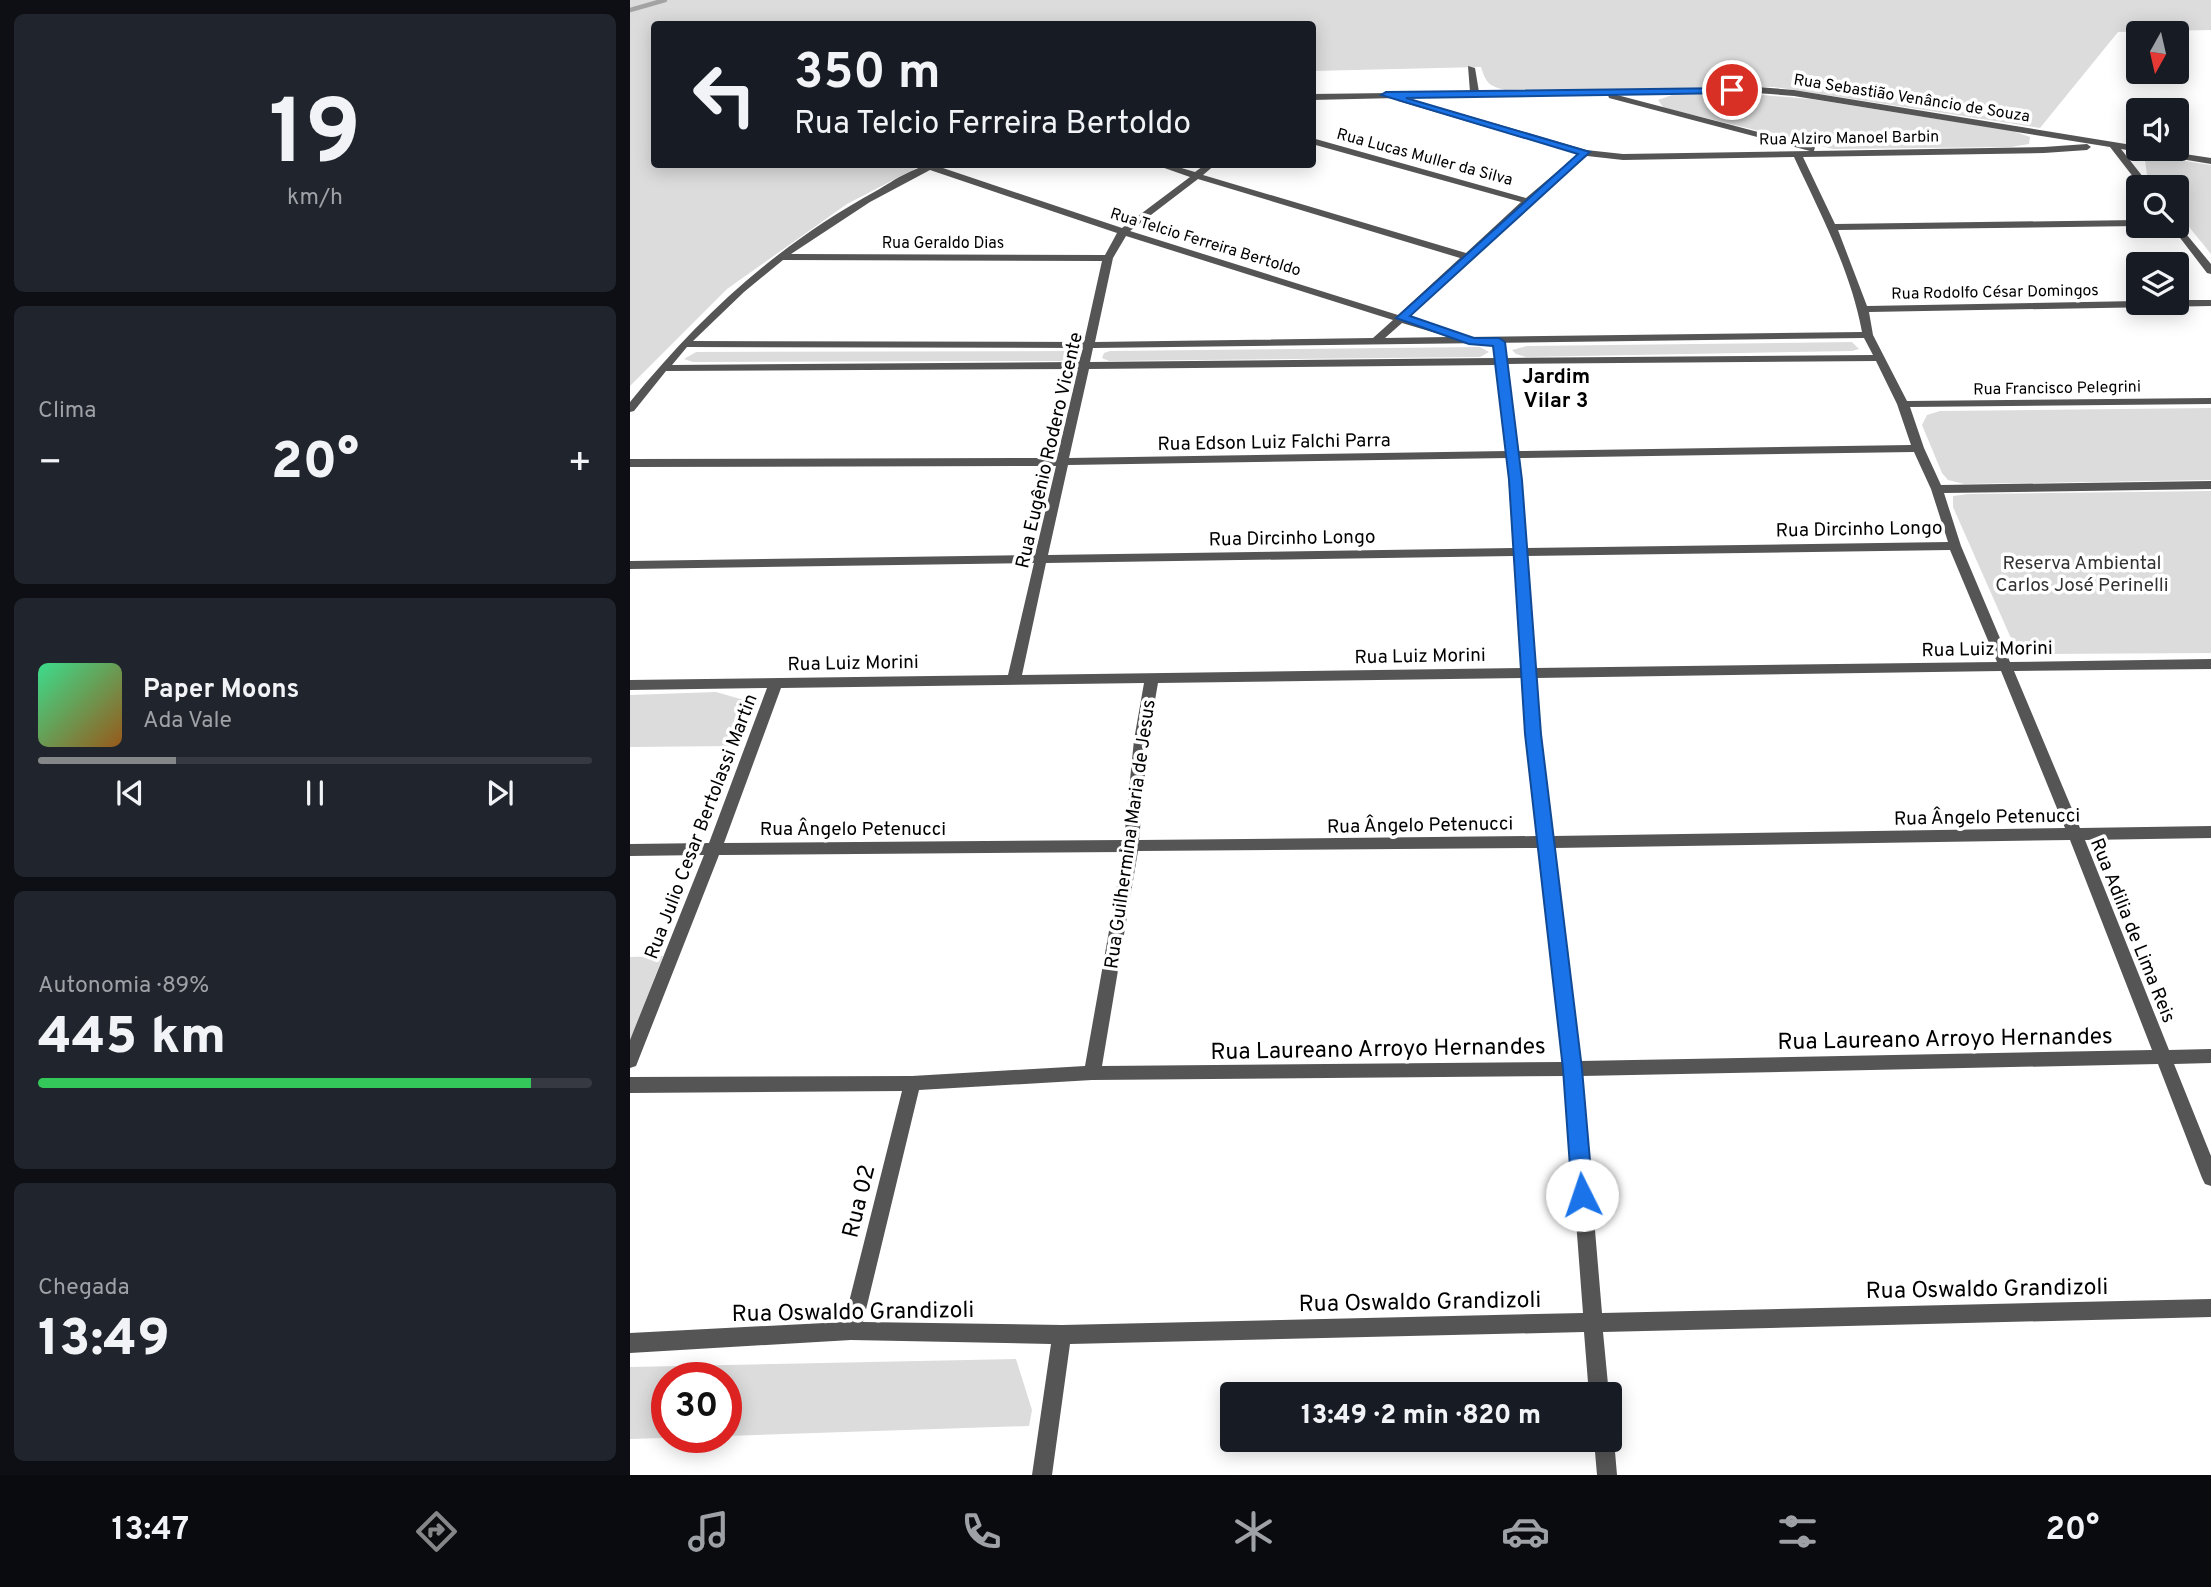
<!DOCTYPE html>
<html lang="pt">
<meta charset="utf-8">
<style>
body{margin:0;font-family:Overpass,sans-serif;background:#20242c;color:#f1f3f6;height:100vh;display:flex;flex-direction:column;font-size:26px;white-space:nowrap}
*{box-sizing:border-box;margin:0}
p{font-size:23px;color:#9ea1a6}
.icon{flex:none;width:38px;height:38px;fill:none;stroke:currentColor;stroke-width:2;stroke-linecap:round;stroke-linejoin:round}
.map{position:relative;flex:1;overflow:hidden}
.panel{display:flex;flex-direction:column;gap:14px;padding:14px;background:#0d0f14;width:630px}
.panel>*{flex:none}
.banner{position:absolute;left:21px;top:21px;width:665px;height:147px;border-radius:7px;box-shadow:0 4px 18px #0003;background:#171b24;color:#f1f3f6;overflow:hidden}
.needle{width:46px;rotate:188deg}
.buttons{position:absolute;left:1496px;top:21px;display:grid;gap:14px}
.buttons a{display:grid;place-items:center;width:63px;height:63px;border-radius:7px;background:#171b24;box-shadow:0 4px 18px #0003;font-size:35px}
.speed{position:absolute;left:21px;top:1362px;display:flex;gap:14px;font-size:35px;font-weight:700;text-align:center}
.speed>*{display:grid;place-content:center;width:91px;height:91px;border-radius:50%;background:#171b24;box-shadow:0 4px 18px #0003;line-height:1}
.speed .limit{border:10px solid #d22;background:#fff;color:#111}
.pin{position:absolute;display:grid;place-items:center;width:60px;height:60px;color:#fff;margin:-30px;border:4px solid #fff;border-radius:50%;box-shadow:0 2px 7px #0007}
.me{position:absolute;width:77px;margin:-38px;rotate:356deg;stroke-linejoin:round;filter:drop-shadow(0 0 5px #0008)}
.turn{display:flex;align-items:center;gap:24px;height:147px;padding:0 28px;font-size:32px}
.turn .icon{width:91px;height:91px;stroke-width:2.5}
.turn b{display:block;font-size:49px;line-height:60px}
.big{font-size:52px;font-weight:800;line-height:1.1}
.panel .widget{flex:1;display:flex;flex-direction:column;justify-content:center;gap:10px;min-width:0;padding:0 24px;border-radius:10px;background:#20242c}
.panel .dial{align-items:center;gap:0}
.dial b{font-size:91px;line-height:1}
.song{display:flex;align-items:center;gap:21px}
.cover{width:84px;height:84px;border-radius:10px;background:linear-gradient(135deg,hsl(150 70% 55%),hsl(30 70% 35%))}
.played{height:7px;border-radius:4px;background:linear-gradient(90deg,#858687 25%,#363941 25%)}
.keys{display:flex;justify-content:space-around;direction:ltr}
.heat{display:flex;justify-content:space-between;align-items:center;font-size:38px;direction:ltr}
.charge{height:10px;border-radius:5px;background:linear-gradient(90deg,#34c759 89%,#363941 0)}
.trip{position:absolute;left:590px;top:1382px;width:402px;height:70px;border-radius:7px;background:#171b24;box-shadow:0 4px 18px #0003;font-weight:800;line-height:70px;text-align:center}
.tab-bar{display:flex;height:112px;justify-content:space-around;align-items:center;background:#090b0e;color:#9ea1a6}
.tab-bar .icon{width:49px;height:49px}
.tab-bar .selected{color:#858687}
.tab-bar b{font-size:32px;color:#f1f3f6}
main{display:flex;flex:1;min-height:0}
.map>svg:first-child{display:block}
.green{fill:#dcdcdc}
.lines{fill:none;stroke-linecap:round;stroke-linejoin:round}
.stream{stroke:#a3a3a3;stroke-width:4.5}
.street{fill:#555;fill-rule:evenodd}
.route{fill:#1a73e8;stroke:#114b97;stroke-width:2}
.labels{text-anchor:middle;stroke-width:7;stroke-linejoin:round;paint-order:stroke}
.far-street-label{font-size:16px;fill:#000;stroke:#fff}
.street-label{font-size:19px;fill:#000;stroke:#fff}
.park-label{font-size:19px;fill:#333;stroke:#fff}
.far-district-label{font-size:21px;font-weight:bold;fill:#000;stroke:#fff}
.near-street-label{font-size:23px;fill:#000;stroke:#fff}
</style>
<main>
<section class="panel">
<div class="widget dial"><b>19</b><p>km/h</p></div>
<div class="widget"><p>Clima</p>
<div class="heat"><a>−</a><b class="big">20°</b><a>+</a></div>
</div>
<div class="widget">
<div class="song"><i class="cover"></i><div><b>Paper Moons</b><p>Ada Vale</p></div></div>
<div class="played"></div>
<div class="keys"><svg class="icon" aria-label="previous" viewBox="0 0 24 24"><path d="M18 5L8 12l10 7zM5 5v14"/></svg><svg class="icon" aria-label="pause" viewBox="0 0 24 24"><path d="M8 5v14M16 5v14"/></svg><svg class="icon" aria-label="next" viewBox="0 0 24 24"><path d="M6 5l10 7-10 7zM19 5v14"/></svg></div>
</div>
<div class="widget"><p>Autonomia · 89%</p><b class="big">445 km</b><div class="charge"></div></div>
<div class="widget"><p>Chegada</p><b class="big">13:49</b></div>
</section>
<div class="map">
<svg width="1581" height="1475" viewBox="0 0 1581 1475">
<rect width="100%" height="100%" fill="#fff"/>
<!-- green -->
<g class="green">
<path d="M0,0H1581V30L1488,32L1410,128L1144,87L875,90C859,86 856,83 851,67L683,71L682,24H24V164L292,165L217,204L97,289L0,386Z"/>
<path d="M1120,94L1181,99L1383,131L1400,137L1399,144L1381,147L1203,149L1047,111L1033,107L1028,100L1042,95Z"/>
<path d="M1515,160H1548L1581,165V254L1547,212V187H1527L1517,175Z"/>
<path d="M1222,342L1229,349L1222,351L896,357L886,354L882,350L897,346Z"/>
<path d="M850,347L859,352L850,357L479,361L472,358L474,353L480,351Z"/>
<path d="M434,351L440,354V358L431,361L63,362L54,359L66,352Z"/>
<path d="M1581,408V480L1334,484L1318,480L1312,473L1292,425L1297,415L1310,411Z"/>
<path d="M1581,491V653L1411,654L1394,650L1380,636L1323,507V496L1338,494Z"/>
<path d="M86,692L114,700L119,711L106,746L0,747V695Z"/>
<path d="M33,956L0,1041V957Z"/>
<path d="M386,1359L402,1410L399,1426L96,1436V1377H37V1437H66L0,1439V1367Z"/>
</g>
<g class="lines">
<!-- stream -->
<path class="stream" d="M0,10L35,0"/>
<!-- street -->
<g class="street">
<path d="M838,66L845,68L849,92L1127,87L1164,90L1508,146V149H1522L1581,158V164L1491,149L1521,187H1511L1480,147L1164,96L1127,93L987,95L1185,147L1184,151L1414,147L1457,144L1461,147L1457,150L1414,153L1173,157L1205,224L1508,220V226L1208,230L1237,306L1508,301L1547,303V300H1581V306L1239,312L1243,335L1277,401L1581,398V404L1280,407L1294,448L1311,485L1581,481V489L1314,493L1331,546L1380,662L1581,659V669L1384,671L1450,828L1581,826V838L1455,840L1539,1050L1581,1049V1063L1544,1064L1581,1156V1186L1575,1184L1572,1178L1528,1064L952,1076L972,1313L1581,1299V1317L973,1332L979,1395H959L954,1332L440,1344L422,1475H402L421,1344L221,1340L0,1353V1333L214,1322L272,1091L0,1093V1077L282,1076L455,1066L493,852L89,855L8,1061L6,1066L0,1068V1040L74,855L0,856V844L79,843L137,688L0,690V680L378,675L404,563L0,569V561L405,555L426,466L0,467V459L427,458L448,369L36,371L4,411L0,412V402C72,314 146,246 246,191C265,180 287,164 309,164L307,166L492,228L560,177L523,164H538L565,172L576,164H586L573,175L836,253L891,202L682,144V138L896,198L948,154L768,101L767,98L682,100V94L840,92ZM978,95L979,98L1180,151L993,154L956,150L777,98ZM957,156L993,160L1164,157C1190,213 1221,271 1232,332L837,337L778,318L901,203ZM300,170L487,233L475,255L161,254L240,202ZM568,179L830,258L768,315L500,231ZM496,236L763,320L743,338L465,342L483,258ZM153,260L472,261L454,342L63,341L114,292ZM772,323L819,337L755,338ZM1234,338L1243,355L876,358L875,351L870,348L865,351V358L460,362L463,348ZM57,347L453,348L449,362L42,365ZM1246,361L1267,404L1281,445L888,451L877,364ZM866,365L877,451L439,458L459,369ZM1284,452L1301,489L1318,542L896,548L889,458ZM877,458L883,548L418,555L438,465ZM1320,550L1367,662L905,668L896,556ZM884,556L892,668L392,675L416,563ZM1371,671L1435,828L923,836L910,735L906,678ZM892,678L896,735L908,836L509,840L518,740L528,683ZM514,683L504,740L494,840L94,843L151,688ZM1440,840L1522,1050L950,1061L924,848ZM909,848L934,1062L472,1066L508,851ZM935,1076L953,1313L432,1325L233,1322L289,1090L462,1080Z"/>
<path d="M1547,223L1581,264V274L1577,273L1541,226H1547Z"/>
<path d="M980,1433L984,1440L987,1475H967L964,1440H980Z"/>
</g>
</g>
<!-- route -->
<path class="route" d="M1102,88L1107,90L1105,93L776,98L960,152L780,316L844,338H869L875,342L892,480L911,734L952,1069L963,1195L960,1201L952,1204L945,1201L942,1195L933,1069L895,734L879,480L863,346L839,344L766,318L948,154L751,95L756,92Z"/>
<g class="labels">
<!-- far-street labels -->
<g class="far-street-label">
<text transform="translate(1282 97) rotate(9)" y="6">Rua Sebastião Venâncio de Souza</text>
<text transform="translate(1219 137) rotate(-1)" y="6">Rua Alziro Manoel Barbin</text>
<text transform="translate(795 156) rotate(15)" y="6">Rua Lucas Muller da Silva</text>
<text transform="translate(576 241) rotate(17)" y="6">Rua Telcio Ferreira Bertoldo</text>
<text x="313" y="248">Rua Geraldo Dias</text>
<text transform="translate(1365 291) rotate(-1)" y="6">Rua Rodolfo César Domingos</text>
<text transform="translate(1427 387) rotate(-1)" y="6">Rua Francisco Pelegrini</text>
</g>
<!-- street labels -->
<g class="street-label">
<text transform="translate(644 441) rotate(-1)" y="7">Rua Edson Luiz Falchi Parra</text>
<text transform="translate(418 450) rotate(-77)" y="7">Rua Eugênio Rodero Vicente</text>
<text transform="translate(1229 528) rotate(-1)" y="7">Rua Dircinho Longo</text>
<text transform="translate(662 537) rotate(-1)" y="7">Rua Dircinho Longo</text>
<text transform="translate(1357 648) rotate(-1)" y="7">Rua Luiz Morini</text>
<text transform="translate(790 655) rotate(-1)" y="7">Rua Luiz Morini</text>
<text transform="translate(223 662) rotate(-1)" y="7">Rua Luiz Morini</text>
<text transform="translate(1357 816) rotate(-1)" y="7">Rua Ângelo Petenucci</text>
<text transform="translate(790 824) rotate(-1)" y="7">Rua Ângelo Petenucci</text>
<text transform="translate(70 826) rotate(-69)" y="7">Rua Julio Cesar Bertolassi Martin</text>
<text x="223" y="835">Rua Ângelo Petenucci</text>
<text transform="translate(499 834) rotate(-82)" y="7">Rua Guilhermina Maria de Jesus</text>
<text transform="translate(1504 930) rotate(68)" y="7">Rua Adilia de Lima Reis</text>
</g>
<!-- park labels -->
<g class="park-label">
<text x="1452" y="569">Reserva Ambiental<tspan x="1452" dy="22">Carlos José Perinelli</tspan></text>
</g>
<!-- far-district labels -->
<g class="far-district-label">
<text x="926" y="383">Jardim<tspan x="926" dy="24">Vilar 3</tspan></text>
</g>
<!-- near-street labels -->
<g class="near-street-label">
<text transform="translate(1315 1038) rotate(-1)" y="8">Rua Laureano Arroyo Hernandes</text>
<text transform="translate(748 1048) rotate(-1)" y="8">Rua Laureano Arroyo Hernandes</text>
<text transform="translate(228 1201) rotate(-76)" y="8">Rua 02</text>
<text transform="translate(1357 1288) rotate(-1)" y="8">Rua Oswaldo Grandizoli</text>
<text transform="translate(790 1301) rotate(-1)" y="8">Rua Oswaldo Grandizoli</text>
<text transform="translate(223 1311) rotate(-1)" y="8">Rua Oswaldo Grandizoli</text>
</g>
</g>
</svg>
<div class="buttons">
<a><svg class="needle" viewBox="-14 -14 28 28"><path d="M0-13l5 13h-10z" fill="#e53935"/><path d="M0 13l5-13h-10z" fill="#9ea1a6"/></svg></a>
<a><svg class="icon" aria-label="sound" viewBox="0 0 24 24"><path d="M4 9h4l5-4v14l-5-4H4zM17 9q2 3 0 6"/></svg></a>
<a><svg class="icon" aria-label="search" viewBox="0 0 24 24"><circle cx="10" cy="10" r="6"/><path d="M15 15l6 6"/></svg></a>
<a><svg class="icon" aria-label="layers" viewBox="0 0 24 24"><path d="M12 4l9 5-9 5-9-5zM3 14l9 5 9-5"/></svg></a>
</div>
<div class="speed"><div class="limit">30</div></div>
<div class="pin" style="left:1102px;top:90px;background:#d93025"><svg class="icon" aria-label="arrive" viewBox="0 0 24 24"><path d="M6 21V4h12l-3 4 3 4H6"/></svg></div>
<svg class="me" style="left:952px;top:1195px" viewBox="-20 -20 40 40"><circle r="19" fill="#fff"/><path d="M0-13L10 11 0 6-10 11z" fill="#1a73e8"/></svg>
<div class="trip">13:49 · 2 min · 820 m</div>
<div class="banner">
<div class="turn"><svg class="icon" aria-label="left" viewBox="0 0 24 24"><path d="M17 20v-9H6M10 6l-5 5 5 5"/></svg><div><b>350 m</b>Rua Telcio Ferreira Bertoldo</div></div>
</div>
</div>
</main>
<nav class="tab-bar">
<b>13:47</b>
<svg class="icon selected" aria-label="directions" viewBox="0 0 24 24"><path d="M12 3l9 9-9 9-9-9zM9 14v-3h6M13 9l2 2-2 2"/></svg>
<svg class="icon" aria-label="music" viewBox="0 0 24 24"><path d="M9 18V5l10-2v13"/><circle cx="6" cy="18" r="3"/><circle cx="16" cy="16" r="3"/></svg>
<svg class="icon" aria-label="phone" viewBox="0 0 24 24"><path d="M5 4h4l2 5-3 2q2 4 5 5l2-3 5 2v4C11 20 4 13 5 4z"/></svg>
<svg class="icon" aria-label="climate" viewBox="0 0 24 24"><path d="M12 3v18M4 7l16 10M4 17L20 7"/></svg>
<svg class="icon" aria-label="car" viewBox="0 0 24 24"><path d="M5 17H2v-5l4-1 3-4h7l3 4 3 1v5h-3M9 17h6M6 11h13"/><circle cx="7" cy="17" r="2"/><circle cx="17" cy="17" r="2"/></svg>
<svg class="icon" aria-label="filters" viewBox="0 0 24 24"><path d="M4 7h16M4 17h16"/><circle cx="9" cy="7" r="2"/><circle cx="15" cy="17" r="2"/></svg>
<b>20°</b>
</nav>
